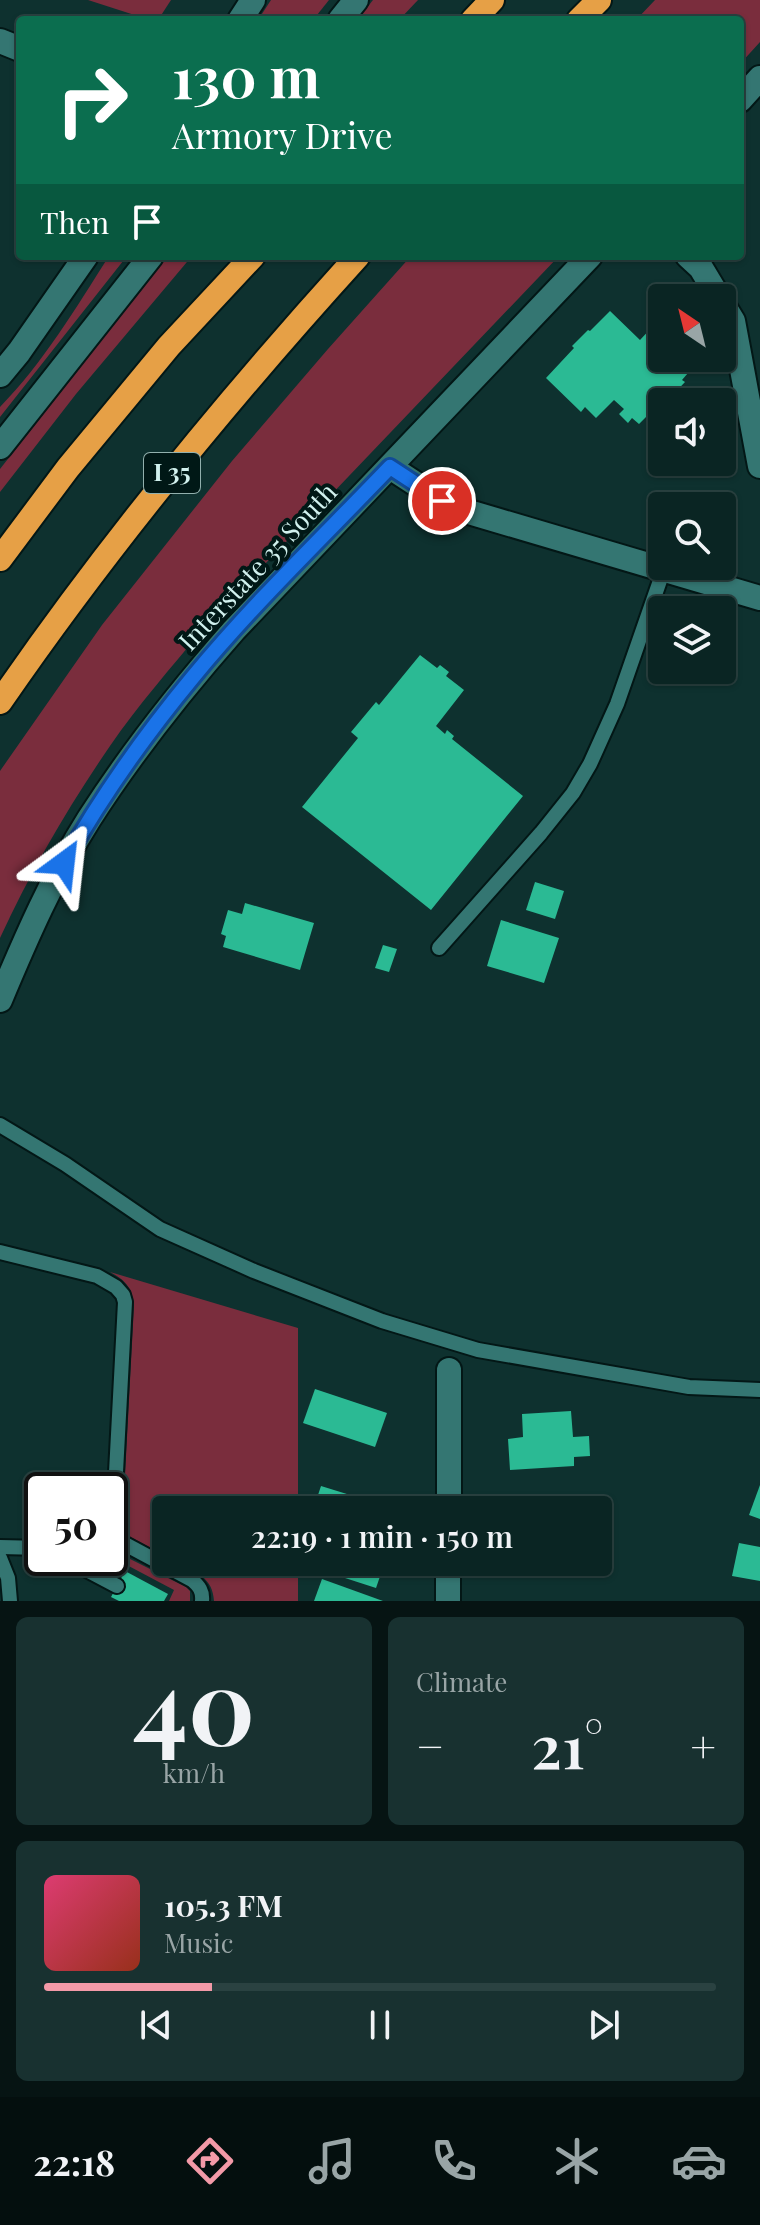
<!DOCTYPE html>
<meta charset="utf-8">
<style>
body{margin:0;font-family:"Playfair Display",serif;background:#183130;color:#f1f3f6;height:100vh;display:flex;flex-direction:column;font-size:30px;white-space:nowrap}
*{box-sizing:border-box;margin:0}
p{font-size:26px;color:#99a5a6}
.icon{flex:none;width:44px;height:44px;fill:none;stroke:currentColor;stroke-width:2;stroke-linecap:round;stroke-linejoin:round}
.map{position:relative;height:1601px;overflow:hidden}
.details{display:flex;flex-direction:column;gap:16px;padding:16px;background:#061413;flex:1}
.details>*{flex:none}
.banner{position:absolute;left:16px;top:16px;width:728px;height:244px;border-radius:8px;box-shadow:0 2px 6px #0004,0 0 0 2px #2a4241;background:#0b6e4f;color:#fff;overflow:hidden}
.needle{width:52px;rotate:325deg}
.buttons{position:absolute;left:648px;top:284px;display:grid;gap:16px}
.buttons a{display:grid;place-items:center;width:88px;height:88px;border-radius:8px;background:#0a2523;box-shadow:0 2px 6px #0004,0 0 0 2px #2a4241;font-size:40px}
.speed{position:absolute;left:24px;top:1472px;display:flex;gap:16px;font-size:40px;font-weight:700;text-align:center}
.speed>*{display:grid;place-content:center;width:104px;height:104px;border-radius:50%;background:#0a2523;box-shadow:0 2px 6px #0004,0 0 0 2px #2a4241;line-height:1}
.speed .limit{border:4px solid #111;border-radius:12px;background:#fff;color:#111}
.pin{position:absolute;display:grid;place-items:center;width:68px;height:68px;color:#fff;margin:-34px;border:4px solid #fff;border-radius:50%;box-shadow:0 2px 8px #0007}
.me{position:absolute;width:88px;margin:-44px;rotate:30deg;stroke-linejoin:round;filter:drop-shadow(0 0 6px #0008)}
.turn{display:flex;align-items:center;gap:28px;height:168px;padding:0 24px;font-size:36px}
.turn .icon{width:104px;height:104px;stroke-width:2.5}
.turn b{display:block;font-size:56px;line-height:68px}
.then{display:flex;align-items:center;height:76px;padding:0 24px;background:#0003;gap:16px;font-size:30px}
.big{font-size:60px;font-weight:600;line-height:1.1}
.details .card{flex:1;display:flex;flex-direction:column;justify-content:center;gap:12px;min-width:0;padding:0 28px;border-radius:12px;background:#183130}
.details .dial{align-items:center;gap:0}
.dial b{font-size:104px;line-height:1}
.song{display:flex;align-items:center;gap:24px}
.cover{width:96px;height:96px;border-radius:12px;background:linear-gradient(135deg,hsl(340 70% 55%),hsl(10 70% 35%))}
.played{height:8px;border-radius:4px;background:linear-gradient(90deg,#f39aa8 25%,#2a4241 25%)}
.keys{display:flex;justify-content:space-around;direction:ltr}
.heat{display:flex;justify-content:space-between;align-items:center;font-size:44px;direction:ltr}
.details .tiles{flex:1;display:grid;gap:16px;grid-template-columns:1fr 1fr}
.card:last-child{grid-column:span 2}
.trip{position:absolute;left:152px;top:1496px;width:460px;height:80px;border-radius:8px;background:#0a2523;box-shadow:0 2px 6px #0004,0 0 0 2px #2a4241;font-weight:600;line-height:80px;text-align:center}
.dock{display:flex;height:128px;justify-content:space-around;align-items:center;background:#040f0e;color:#99a5a6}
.dock .icon{width:56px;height:56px}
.dock .on{color:#f39aa8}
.dock b{font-size:36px;color:#f1f3f6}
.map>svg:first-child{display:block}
.green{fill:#7a2d3d}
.building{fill:#2bba94}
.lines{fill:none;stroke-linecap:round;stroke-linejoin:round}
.lane-casing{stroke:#031716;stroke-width:18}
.street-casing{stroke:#031716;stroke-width:28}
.secondary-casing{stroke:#031716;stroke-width:28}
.highway-casing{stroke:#031716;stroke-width:28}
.lane{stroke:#347672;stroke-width:14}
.street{stroke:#347672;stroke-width:24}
.secondary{stroke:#347672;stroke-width:24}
.highway{stroke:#e6a046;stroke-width:24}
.route-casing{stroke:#114b97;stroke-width:20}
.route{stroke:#1a73e8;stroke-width:14}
.labels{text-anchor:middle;stroke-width:8;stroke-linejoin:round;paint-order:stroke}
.shield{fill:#001816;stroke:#92b0ad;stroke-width:2}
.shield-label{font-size:24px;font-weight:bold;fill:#d1f1ee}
.street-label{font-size:26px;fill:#d1f1ee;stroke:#001816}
</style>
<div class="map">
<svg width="760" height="1601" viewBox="0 0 760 1601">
<rect width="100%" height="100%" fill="#0e312f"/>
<!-- green -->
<g class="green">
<path d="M88,0H171L158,20H150Z"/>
<path d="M271,0H329L313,20H258Z"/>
<path d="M373,0H418L399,20H357Z"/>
<path d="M655,0H760V42L740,64V20H636Z"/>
<path d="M109,256H127L0,417V407C43,363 76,308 109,256Z"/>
<path d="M168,256H192L76,394L0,492V469Z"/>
<path d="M411,256H559L202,630C171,668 138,705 110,746C68,807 31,871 0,938V771L102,625L232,461L328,349Z"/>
<path d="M110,1272L298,1328V1510H166V1556L123,1533L118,1529L115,1520L121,1507L125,1475L134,1305C132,1287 125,1280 110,1272Z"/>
<path d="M110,1549L186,1587L190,1591V1601H169L174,1590L123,1563L116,1575L88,1560V1558H110Z"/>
<path d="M177,1562H298V1601H214C213,1578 196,1572 177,1562Z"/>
</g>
<!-- building -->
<g class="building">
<path d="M610,311L640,340L654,325L662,333V358H685L694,366L682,380L685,382L666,402H662V406L649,420L646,417L639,424L632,418L628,423L619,414L624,409L614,400L596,418L585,407L581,412L546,378L574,348L572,346L588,330L590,331Z"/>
<path d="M420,655L437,668L440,665L449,672L446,676L464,690L436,726L445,734L447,730L454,736L452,739L523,796L431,910L302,807L358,738L351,732L376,702L379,705Z"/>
<path d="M535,882L564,891L555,919L526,910Z"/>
<path d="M245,903L314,923L300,970L223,947L226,936L221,934L228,910L242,914Z"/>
<path d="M501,920L559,938L544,983L487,966Z"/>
<path d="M383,945L397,949L389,972L375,968Z"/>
<path d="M315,1389L387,1413L375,1447L303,1423Z"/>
<path d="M571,1411L573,1437L589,1436L590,1456L574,1457V1466L510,1470L508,1439L523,1437L522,1414Z"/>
<path d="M760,1485V1519L749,1515Z"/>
<path d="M321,1486L389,1507L388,1510H313Z"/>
<path d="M739,1543L760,1547V1581L732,1576Z"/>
<path d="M316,1562H385L376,1588L314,1568Z"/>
<path d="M125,1571L168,1594L164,1601H119L111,1597Z"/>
<path d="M322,1579L383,1601H314Z"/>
</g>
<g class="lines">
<defs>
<g id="lane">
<path d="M439,948L541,833L573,793L590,764L617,704L664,569"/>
<path d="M0,1125L65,1164L160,1229L254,1271L382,1321L478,1350L689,1387L760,1390"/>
<path d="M0,1252L97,1276L116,1287L123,1295L125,1302L115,1491L110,1508"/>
<path d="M110,1536L192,1580C199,1586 203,1591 202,1601"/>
<path d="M0,1547L42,1548"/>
<path d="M0,1558L8,1578L10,1601"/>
<path d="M64,1558L117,1586"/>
</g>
<g id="street">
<path d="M0,41L20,49"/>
<path d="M390,467L442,501L462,510L760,598"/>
<path d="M449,1510V1370"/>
<path d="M448,1601V1562"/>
</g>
<g id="secondary">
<path d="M240,20L253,0"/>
<path d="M340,20L356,0"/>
<path d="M740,100L760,78"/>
<path d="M688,256L701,268L719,298"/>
<path d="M722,303L733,321L760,466"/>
<path d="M0,375L19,352L86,256"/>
<path d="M0,447L151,256"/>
<path d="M0,1000C26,938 53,876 89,819C132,752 181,690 234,630L590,256"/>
</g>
<g id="highway">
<path d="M473,20L492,0"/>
<path d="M579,20L599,0"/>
<path d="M0,559L68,468L169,346L253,256"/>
<path d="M0,702C108,545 230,397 358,256"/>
</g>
</defs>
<!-- lane casing -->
<use href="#lane" class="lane-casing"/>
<!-- street casing -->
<use href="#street" class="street-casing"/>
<!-- secondary casing -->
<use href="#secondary" class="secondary-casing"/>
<!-- highway casing -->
<use href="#highway" class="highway-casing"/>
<!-- lane -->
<use href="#lane" class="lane"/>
<!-- street -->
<use href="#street" class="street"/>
<!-- secondary -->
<use href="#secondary" class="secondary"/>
<!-- highway -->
<use href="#highway" class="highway"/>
</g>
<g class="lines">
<defs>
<path id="route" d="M64,863C101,797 145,735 193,677C254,603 324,536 390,467L442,501"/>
</defs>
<!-- route casing -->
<use href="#route" class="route-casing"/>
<!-- route -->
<use href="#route" class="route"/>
</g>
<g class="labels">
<!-- shield labels -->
<rect class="shield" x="144" y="453" width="56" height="40" rx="6"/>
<g class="shield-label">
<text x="172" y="481">I 35</text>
</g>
<!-- street labels -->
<g class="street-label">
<text transform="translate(258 567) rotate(-47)" y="9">Interstate 35 South</text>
</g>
</g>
</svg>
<div class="buttons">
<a><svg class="needle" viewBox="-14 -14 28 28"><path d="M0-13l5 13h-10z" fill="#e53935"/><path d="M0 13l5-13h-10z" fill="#99a5a6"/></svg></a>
<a><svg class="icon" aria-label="sound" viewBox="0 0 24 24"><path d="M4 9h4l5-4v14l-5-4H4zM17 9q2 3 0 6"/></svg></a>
<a><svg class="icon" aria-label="search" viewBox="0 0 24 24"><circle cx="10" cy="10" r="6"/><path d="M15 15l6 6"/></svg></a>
<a><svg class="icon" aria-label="layers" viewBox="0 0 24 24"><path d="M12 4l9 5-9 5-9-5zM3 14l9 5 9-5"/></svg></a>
</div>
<div class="speed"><div class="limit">50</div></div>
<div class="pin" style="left:442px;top:501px;background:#d93025"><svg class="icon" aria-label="arrive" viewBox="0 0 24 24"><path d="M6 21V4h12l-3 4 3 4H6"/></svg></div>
<svg class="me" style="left:64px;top:863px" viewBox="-20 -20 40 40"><path d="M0-17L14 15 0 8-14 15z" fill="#1a73e8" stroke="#fff" stroke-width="4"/></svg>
<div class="trip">22:19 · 1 min · 150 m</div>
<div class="banner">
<div class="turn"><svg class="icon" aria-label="right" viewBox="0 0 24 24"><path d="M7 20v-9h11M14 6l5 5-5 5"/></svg><div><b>130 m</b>Armory Drive</div></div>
<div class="then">Then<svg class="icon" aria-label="arrive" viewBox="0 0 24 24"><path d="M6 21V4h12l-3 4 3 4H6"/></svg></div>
</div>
</div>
<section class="details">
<div class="tiles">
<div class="card dial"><b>40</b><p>km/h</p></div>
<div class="card"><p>Climate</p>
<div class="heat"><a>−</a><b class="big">21°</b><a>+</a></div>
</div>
<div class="card">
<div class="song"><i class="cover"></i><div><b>105.3 FM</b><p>Music</p></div></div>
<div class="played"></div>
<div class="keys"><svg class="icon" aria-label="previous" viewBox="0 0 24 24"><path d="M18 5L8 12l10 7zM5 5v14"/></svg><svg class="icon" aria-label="pause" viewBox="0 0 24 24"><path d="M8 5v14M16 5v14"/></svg><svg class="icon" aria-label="next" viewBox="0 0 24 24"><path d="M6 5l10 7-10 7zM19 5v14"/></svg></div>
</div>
</div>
</section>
<nav class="dock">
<b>22:18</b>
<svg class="icon on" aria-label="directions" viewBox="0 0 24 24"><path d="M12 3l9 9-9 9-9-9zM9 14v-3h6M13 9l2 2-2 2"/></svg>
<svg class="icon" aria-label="music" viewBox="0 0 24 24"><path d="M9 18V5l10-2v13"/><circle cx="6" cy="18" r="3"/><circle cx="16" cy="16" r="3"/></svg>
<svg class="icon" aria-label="phone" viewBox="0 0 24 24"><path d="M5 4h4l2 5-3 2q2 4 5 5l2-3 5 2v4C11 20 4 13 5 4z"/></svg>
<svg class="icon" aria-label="climate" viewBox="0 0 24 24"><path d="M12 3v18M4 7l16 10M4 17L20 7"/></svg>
<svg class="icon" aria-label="car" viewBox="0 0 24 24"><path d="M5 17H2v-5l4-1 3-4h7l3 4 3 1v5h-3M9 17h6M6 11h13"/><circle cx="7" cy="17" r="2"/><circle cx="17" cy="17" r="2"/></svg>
</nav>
